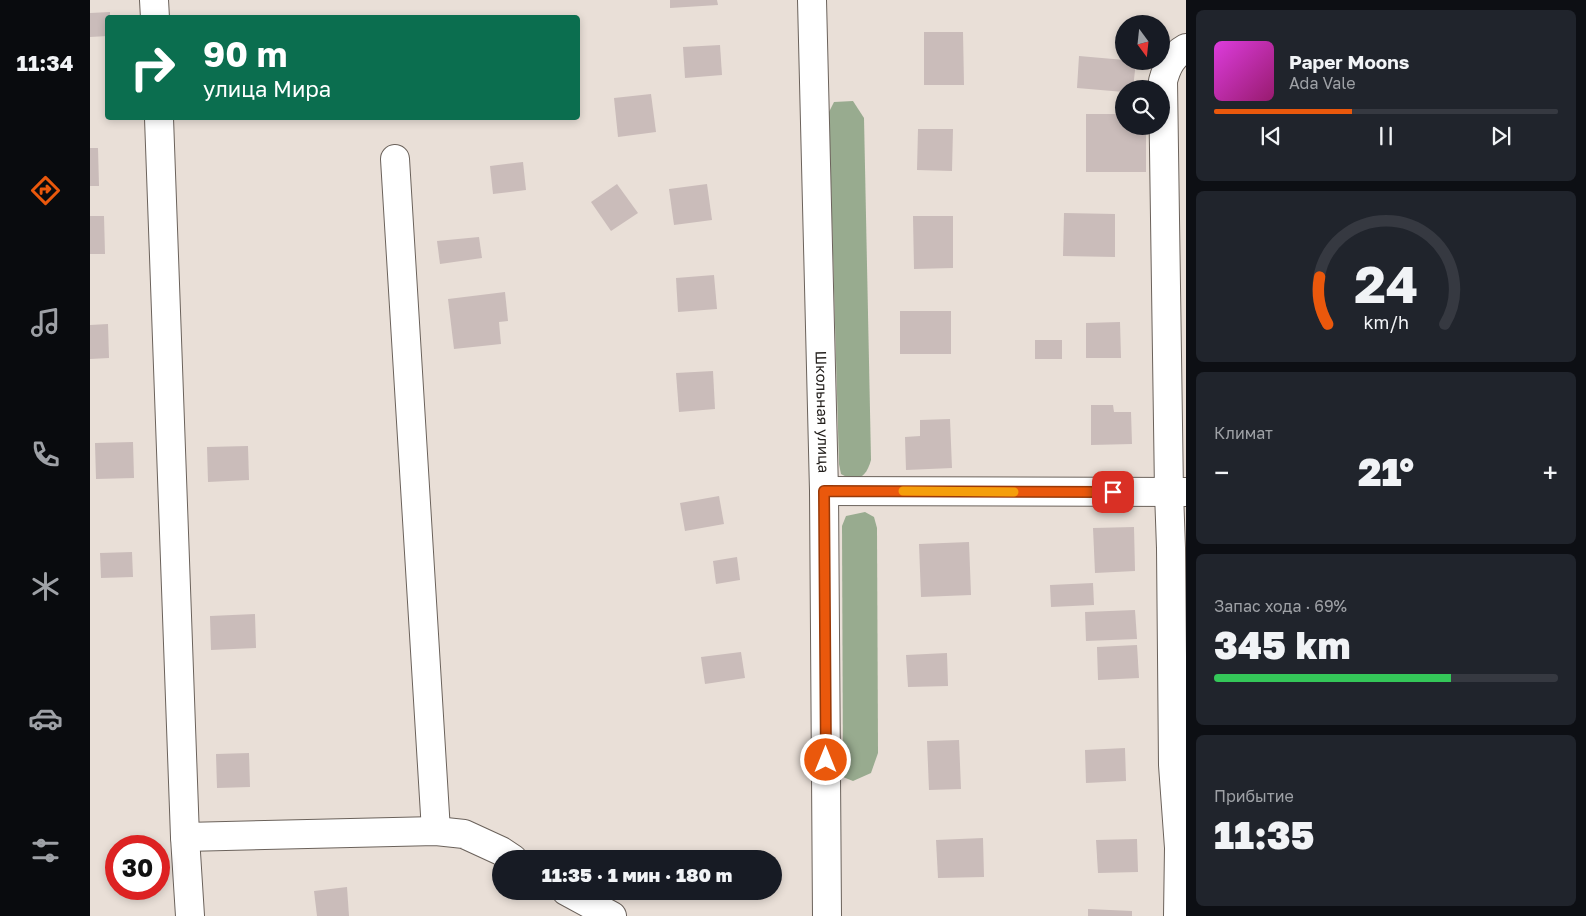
<!DOCTYPE html>
<html lang="ru">
<meta charset="utf-8">
<style>
body{margin:0;font-family:"Golos Text",sans-serif;background:#20242c;color:#f1f3f6;height:100vh;display:flex;flex-direction:column;font-size:19px;white-space:nowrap}
*{box-sizing:border-box;margin:0}
p{font-size:16px;color:#9ea1a6}
.icon{flex:none;width:28px;height:28px;fill:none;stroke:currentColor;stroke-width:2;stroke-linecap:round;stroke-linejoin:round}
.map{position:relative;flex:1;overflow:hidden}
.details{display:flex;flex-direction:column;gap:10px;padding:10px;background:#0d0f14;width:400px}
.details>*{flex:none}
.banner{position:absolute;left:15px;top:15px;width:475px;height:105px;border-radius:5px;box-shadow:0 2px 8px #0003;background:#0b6e4f;color:#fff;overflow:hidden}
.needle{width:32px;rotate:165deg}
.tools{position:absolute;left:1025px;top:15px;display:grid;gap:10px}
.tools a{display:grid;place-items:center;width:55px;height:55px;border-radius:50%;background:#171b24;box-shadow:0 2px 8px #0003;font-size:25px}
.speed{position:absolute;left:15px;top:835px;display:flex;gap:10px;font-size:25px;font-weight:700;text-align:center}
.speed>*{display:grid;place-content:center;width:65px;height:65px;border-radius:50%;background:#171b24;box-shadow:0 2px 8px #0003;line-height:1}
.speed .limit{border:8px solid #d22;background:#fff;color:#111}
.pin{position:absolute;display:grid;place-items:center;width:42px;height:42px;color:#fff;margin:-21px;border-radius:10px;box-shadow:0 2px 8px #0006}
.me{position:absolute;width:55px;margin:-28px;rotate:0deg;stroke-linejoin:round;filter:drop-shadow(0 0 4px #0008)}
.turn{display:flex;align-items:center;gap:18px;height:105px;padding:0 15px;font-size:22px}
.turn .icon{width:65px;height:65px;stroke-width:2.5}
.turn b{display:block;font-size:35px;line-height:42px}
.big{font-size:38px;font-weight:800;line-height:1.1}
.details .card{flex:1;display:flex;flex-direction:column;justify-content:center;gap:8px;min-width:0;padding:0 18px;border-radius:8px;background:#20242c}
.details .dial{align-items:center;gap:0}
.dial svg{height:130px;overflow:visible;fill:none;stroke:#363941;stroke-width:7;stroke-linecap:round;text-anchor:middle}
.dial text{fill:#f1f3f6;stroke:none}
.song{display:flex;align-items:center;gap:15px}
.cover{width:60px;height:60px;border-radius:8px;background:linear-gradient(135deg,hsl(300 70% 55%),hsl(320 70% 35%))}
.played{height:5px;border-radius:2px;background:linear-gradient(90deg,#ea580c 40%,#363941 40%)}
.keys{display:flex;justify-content:space-around;direction:ltr}
.heat{display:flex;justify-content:space-between;align-items:center;font-size:28px;direction:ltr}
.charge{height:8px;border-radius:4px;background:linear-gradient(90deg,#34c759 69%,#363941 0)}
.trip{position:absolute;left:402px;top:850px;width:290px;height:50px;border-radius:25px;background:#171b24;box-shadow:0 2px 8px #0003;font-weight:800;line-height:50px;text-align:center}
main{display:flex;flex:1;min-height:0}
.menu{display:flex;flex-direction:column;width:90px;justify-content:space-around;align-items:center;background:#090b0e;color:#9ea1a6}
.menu .icon{width:35px;height:35px}
.menu .active{color:#ea580c}
.menu b{font-size:22px;color:#f1f3f6}
.map>svg:first-child{display:block}
.forest{fill:#98ab8f}
.building{fill:#cabcba}
.lines{fill:none;stroke-linecap:round;stroke-linejoin:round}
.minor-casing{stroke:#6b625b;stroke-width:30}
.minor{stroke:#fff;stroke-width:28}
.route-casing{stroke:#983908;stroke-width:12}
.route{stroke:#ea580c;stroke-width:9}
.slow{stroke:#f59e0b;stroke-width:9}
.labels{text-anchor:middle;stroke-width:4;stroke-linejoin:round;paint-order:stroke}
.street-label{font-size:15px;fill:#221e1b;stroke:#e9dfd7}
</style>
<main>
<nav class="menu">
<b>11:34</b>
<svg class="icon active" aria-label="directions" viewBox="0 0 24 24"><path d="M12 3l9 9-9 9-9-9zM9 14v-3h6M13 9l2 2-2 2"/></svg>
<svg class="icon" aria-label="music" viewBox="0 0 24 24"><path d="M9 18V5l10-2v13"/><circle cx="6" cy="18" r="3"/><circle cx="16" cy="16" r="3"/></svg>
<svg class="icon" aria-label="phone" viewBox="0 0 24 24"><path d="M5 4h4l2 5-3 2q2 4 5 5l2-3 5 2v4C11 20 4 13 5 4z"/></svg>
<svg class="icon" aria-label="climate" viewBox="0 0 24 24"><path d="M12 3v18M4 7l16 10M4 17L20 7"/></svg>
<svg class="icon" aria-label="car" viewBox="0 0 24 24"><path d="M5 17H2v-5l4-1 3-4h7l3 4 3 1v5h-3M9 17h6M6 11h13"/><circle cx="7" cy="17" r="2"/><circle cx="17" cy="17" r="2"/></svg>
<svg class="icon" aria-label="filters" viewBox="0 0 24 24"><path d="M4 7h16M4 17h16"/><circle cx="9" cy="7" r="2"/><circle cx="15" cy="17" r="2"/></svg>
</nav>
<div class="map">
<svg width="1096" height="916" viewBox="0 0 1096 916">
<rect width="100%" height="100%" fill="#e9dfd7"/>
<!-- forest -->
<g class="forest">
<path d="M763,101L774,118L781,460C776,478 767,483 751,474L749,464L739,112L744,102Z"/>
<path d="M775,512L784,517L787,528L788,753L781,773L763,781L753,777L752,526L756,516Z"/>
</g>
<!-- building -->
<g class="building">
<path d="M580,0H627L628,5L580,8Z"/>
<path d="M20,12V18H18V36L0,37V13Z"/>
<path d="M834,32H873L874,85H834Z"/>
<path d="M630,45L632,75L595,78L593,47Z"/>
<path d="M989,56L1046,61L1043,89H1034V92L987,88Z"/>
<path d="M561,94L566,132L528,137L524,98Z"/>
<path d="M996,114H1034V126H1044V129H1056V172H996Z"/>
<path d="M828,129H863L862,171L827,170Z"/>
<path d="M0,148H8L9,186H0Z"/>
<path d="M433,162L436,190L403,194L400,166Z"/>
<path d="M527,184L548,213L521,231L501,202Z"/>
<path d="M617,184L622,220L584,225L579,189Z"/>
<path d="M974,213L1025,214V257L973,256Z"/>
<path d="M0,216H14L15,254H0Z"/>
<path d="M823,216H863V268L824,269Z"/>
<path d="M389,237L392,258L350,264L347,241Z"/>
<path d="M624,275L627,309L588,312L586,278Z"/>
<path d="M415,292L418,321L409,322L411,344L364,349L358,299Z"/>
<rect x="810" y="311" width="51" height="43"/>
<path d="M1030,322L1031,358H996V323Z"/>
<path d="M18,324L19,358L0,359V325Z"/>
<rect x="945" y="340" width="27" height="19"/>
<path d="M623,371L625,409L589,412L586,373Z"/>
<path d="M1001,405H1023L1024,412H1041L1042,444L1001,445Z"/>
<path d="M860,419L862,468L816,470L815,437L830,436V420Z"/>
<path d="M43,442L44,478L6,479L5,443Z"/>
<path d="M158,446L159,480L118,482L117,447Z"/>
<path d="M629,496L634,524L595,531L590,503Z"/>
<path d="M1044,527L1045,571L1005,573L1003,528Z"/>
<path d="M879,542L881,595L831,597L829,544Z"/>
<path d="M42,552L43,577L11,578L10,553Z"/>
<path d="M647,557L650,580L626,584L623,561Z"/>
<path d="M1003,583L1004,605L961,607L960,585Z"/>
<path d="M1045,610L1047,639L996,641L995,612Z"/>
<path d="M165,614L166,648L121,650L120,616Z"/>
<path d="M1047,645L1049,678L1008,680L1007,647Z"/>
<path d="M651,652L655,678L615,684L611,657Z"/>
<path d="M857,653L858,686L818,687L816,655Z"/>
<path d="M869,740L871,789L839,790L837,741Z"/>
<path d="M1035,748L1036,781L996,783L995,750Z"/>
<path d="M159,753L160,787L127,788L126,754Z"/>
<path d="M893,838L894,877L848,878L846,840Z"/>
<path d="M1047,839L1048,872L1008,873L1006,840Z"/>
<path d="M257,887L259,916H227L224,891Z"/>
<path d="M998,909L1042,911V916H998Z"/>
</g>
<g class="lines">
<defs>
<g id="minor">
<path d="M64,0L65,18"/>
<path id="s1" d="M722,0L734,491L737,916"/>
<path d="M69,118L95,837L100,916"/>
<path d="M305,159L346,831"/>
<path d="M734,491L1096,492"/>
<path d="M95,837L346,831L374,834L411,851L423,859"/>
<path d="M476,891L522,916"/>
<path d="M1088,916L1089,848L1083,765L1081,548L1079,492L1073,81C1077,66 1082,56 1096,48"/>
</g>
</defs>
<!-- minor casing -->
<use href="#minor" class="minor-casing"/>
<!-- minor -->
<use href="#minor" class="minor"/>
</g>
<g class="lines">
<defs>
<path id="route" d="M736,760L734,491L1023,492"/>
</defs>
<!-- route casing -->
<use href="#route" class="route-casing"/>
<!-- route -->
<use href="#route" class="route"/>
<!-- slow -->
<path class="slow" d="M813,491L924,492"/>
</g>
<g class="labels">
<!-- street labels -->
<g class="street-label">
<text dy="5" stroke="none"><textPath href="#s1" startOffset="412">Школьная улица</textPath></text>
</g>
</g>
</svg>
<div class="tools">
<a><svg class="needle" viewBox="-14 -14 28 28"><path d="M0-13l5 13h-10z" fill="#e53935"/><path d="M0 13l5-13h-10z" fill="#9ea1a6"/></svg></a>
<a><svg class="icon" aria-label="search" viewBox="0 0 24 24"><circle cx="10" cy="10" r="6"/><path d="M15 15l6 6"/></svg></a>
</div>
<div class="speed"><div class="limit">30</div></div>
<div class="pin" style="left:1023px;top:492px;background:#d93025"><svg class="icon" aria-label="arrive" viewBox="0 0 24 24"><path d="M6 21V4h12l-3 4 3 4H6"/></svg></div>
<svg class="me" style="left:736px;top:760px" viewBox="-20 -20 40 40"><circle r="17" fill="#ea580c" stroke="#fff" stroke-width="3"/><path d="M0-11L8 9 0 5-8 9z" fill="#fff"/></svg>
<div class="trip">11:35 · 1 мин · 180 m</div>
<div class="banner">
<div class="turn"><svg class="icon" aria-label="right" viewBox="0 0 24 24"><path d="M7 20v-9h11M14 6l5 5-5 5"/></svg><div><b>90 m</b>улица Мира</div></div>
</div>
</div>
<section class="details">
<div class="card">
<div class="song"><i class="cover"></i><div><b>Paper Moons</b><p>Ada Vale</p></div></div>
<div class="played"></div>
<div class="keys"><svg class="icon" aria-label="previous" viewBox="0 0 24 24"><path d="M18 5L8 12l10 7zM5 5v14"/></svg><svg class="icon" aria-label="pause" viewBox="0 0 24 24"><path d="M8 5v14M16 5v14"/></svg><svg class="icon" aria-label="next" viewBox="0 0 24 24"><path d="M6 5l10 7-10 7zM19 5v14"/></svg></div>
</div>
<div class="card dial"><svg viewBox="0 0 100 80">
<path d="M14 69A42 42 0 1 1 86 69"/>
<path d="M14 69A42 42 0 0 1 9 40" stroke="#ea580c"/>
<text x="50" y="56" font-size="32" font-weight="700">24</text>
<text x="50" y="72" font-size="11">km/h</text>
</svg></div>
<div class="card"><p>Климат</p>
<div class="heat"><a>−</a><b class="big">21°</b><a>+</a></div>
</div>
<div class="card"><p>Запас хода · 69%</p><b class="big">345 km</b><div class="charge"></div></div>
<div class="card"><p>Прибытие</p><b class="big">11:35</b></div>
</section>
</main>
